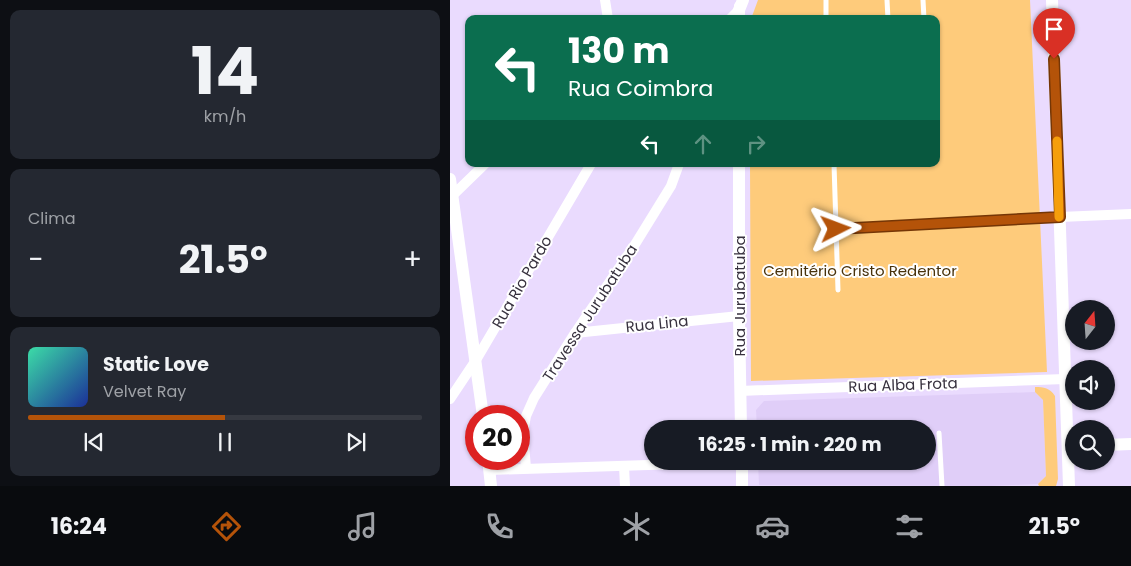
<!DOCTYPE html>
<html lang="pt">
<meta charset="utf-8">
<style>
body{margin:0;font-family:Poppins,sans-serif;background:#242831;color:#f1f3f6;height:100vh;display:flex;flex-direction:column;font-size:19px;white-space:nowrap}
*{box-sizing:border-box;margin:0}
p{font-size:16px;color:#9ea1a6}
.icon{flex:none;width:28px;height:28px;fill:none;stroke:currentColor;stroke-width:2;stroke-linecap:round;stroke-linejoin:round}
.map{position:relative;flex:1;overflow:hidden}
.drawer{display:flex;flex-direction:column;gap:10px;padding:10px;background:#0d0f14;width:450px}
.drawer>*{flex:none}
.banner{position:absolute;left:15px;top:15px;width:475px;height:152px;border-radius:10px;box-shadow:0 1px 4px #0004;background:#0b6e4f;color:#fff;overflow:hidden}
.needle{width:32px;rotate:17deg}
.buttons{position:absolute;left:615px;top:300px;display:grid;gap:10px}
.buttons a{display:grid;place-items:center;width:50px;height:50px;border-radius:50%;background:#171b24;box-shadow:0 1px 4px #0004;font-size:25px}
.speed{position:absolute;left:15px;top:405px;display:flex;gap:10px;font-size:25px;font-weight:700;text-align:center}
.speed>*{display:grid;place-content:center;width:65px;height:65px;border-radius:50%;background:#171b24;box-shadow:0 1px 4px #0004;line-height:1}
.speed .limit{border:8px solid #d22;background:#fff;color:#111}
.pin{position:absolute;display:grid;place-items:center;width:42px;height:42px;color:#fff;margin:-51px -21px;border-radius:50% 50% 50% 0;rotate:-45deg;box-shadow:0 0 5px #0007}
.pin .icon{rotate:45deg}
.me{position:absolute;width:55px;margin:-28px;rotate:87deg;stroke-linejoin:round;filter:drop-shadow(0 0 4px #0008)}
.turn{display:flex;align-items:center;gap:18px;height:105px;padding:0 20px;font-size:22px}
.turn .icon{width:65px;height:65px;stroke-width:2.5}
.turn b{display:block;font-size:35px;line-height:42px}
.lanes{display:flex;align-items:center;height:48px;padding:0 20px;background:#0003;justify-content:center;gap:25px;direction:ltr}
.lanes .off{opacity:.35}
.big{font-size:38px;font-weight:700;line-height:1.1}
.drawer .widget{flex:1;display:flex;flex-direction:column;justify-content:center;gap:8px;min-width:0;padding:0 18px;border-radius:10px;background:#242831}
.drawer .dial{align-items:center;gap:0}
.dial b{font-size:65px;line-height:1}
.song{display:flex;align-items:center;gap:15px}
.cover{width:60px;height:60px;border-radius:8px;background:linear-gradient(135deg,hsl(160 70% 55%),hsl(230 70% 35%))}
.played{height:5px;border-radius:2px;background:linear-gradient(90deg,#b45309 50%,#363941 50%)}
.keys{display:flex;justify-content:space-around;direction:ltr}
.heat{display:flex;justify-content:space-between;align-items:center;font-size:28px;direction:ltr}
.trip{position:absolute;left:194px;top:420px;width:292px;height:50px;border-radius:25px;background:#171b24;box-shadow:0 1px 4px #0004;font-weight:700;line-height:50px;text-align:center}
.menu{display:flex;height:80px;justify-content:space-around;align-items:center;background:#090b0e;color:#9ea1a6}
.menu .icon{width:35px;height:35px}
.menu .current{color:#b45309}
.menu b{font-size:22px;color:#f1f3f6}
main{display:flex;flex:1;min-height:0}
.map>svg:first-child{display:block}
.built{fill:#e0cef8}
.green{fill:#fecb7b}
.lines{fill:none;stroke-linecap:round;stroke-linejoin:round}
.service{stroke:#fff;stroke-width:5}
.minor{stroke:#fff;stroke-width:10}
.tertiary{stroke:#fff;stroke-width:12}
.route-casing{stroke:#753606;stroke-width:12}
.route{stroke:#b45309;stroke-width:9}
.slow{stroke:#f59e0b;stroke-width:9}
.labels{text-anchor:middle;stroke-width:4;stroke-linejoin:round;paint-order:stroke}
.park-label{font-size:15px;fill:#48320b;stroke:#fff}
.street-label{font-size:15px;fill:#37313e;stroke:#fff}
</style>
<main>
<section class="drawer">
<div class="widget dial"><b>14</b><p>km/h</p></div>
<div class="widget"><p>Clima</p>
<div class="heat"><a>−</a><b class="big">21.5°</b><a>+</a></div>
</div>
<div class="widget">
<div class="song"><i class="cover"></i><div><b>Static Love</b><p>Velvet Ray</p></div></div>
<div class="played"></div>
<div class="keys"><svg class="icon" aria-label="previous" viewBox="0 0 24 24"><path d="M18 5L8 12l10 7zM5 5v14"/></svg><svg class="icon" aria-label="pause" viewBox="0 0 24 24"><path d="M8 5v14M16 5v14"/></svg><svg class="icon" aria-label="next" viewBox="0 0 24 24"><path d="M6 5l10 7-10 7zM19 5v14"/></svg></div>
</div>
</section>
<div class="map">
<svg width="681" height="486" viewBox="0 0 681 486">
<rect width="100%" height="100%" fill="#eadbfe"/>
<!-- built -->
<path class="built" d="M585,392L593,400L596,476L588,484L539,486L309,485L308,461H478V429H307L306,410L314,401Z"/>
<!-- green -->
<g class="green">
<path d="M308,0H580L597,372L301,381L300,164H486V19H301Z"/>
<path d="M585,387C594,387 600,388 605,396L608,479L606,486H589L588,484L596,476L593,400L585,392Z"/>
</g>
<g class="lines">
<!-- service -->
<g class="service">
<path d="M376,0V19"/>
<path d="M437,0L438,19"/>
<path d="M473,0L474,19"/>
<path d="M384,164L388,290"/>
<path d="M386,229L610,217"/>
<path d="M489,433L492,486"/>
</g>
<!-- minor -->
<g class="minor">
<path d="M155,0L158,19"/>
<path d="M280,19L289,10V6"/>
<path d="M0,198L35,164"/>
<path d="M610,217L681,214"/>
<path d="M125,333L289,316"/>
<path d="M290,391L615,379"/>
<path d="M0,399L26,360L141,164"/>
<path d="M174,466L175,486"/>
<path d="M76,468L73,433L76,416L84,398L125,333L184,246L221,186L229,164"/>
<path d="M40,470L292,462"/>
</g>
<!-- tertiary -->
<g class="tertiary">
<path d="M602,0L619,486"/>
<path d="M289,19V10L293,0"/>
<path d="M289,164V316L291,429"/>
<path d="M0,179L33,416"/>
<path d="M656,445L681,444"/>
<path d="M38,459L41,486"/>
<path d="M292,461V486"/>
</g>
</g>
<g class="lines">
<defs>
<path id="route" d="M386,229L610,217L604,59"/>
</defs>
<!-- route casing -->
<use href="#route" class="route-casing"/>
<!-- route -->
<use href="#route" class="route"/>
<!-- slow -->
<path class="slow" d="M607,141L609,217"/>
</g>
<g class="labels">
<!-- park labels -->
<g class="park-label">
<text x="410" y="276">Cemitério Cristo Redentor</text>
</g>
<!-- street labels -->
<g class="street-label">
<text transform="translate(72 282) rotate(-60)" y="5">Rua Rio Pardo</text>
<text transform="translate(290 296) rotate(-90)" y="5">Rua Jurubatuba</text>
<text transform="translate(140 313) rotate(-57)" y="5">Travessa Jurubatuba</text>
<text transform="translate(207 324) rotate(-6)" y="5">Rua Lina</text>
<text transform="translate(453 385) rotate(-2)" y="5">Rua Alba Frota</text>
</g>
</g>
</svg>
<div class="buttons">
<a><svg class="needle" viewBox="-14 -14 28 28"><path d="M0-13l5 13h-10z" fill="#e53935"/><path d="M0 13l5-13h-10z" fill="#9ea1a6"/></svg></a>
<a><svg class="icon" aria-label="sound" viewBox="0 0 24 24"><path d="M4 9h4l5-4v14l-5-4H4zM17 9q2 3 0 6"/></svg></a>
<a><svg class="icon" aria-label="search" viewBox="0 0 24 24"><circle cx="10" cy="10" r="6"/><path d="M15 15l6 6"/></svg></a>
</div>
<div class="speed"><div class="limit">20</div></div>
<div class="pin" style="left:604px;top:59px;background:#d93025"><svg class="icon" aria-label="arrive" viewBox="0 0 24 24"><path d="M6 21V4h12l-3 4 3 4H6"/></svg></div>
<svg class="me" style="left:386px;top:229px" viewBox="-20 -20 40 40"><path d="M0-17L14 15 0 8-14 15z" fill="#b45309" stroke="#fff" stroke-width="4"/></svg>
<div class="trip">16:25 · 1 min · 220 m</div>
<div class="banner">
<div class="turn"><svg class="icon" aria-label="left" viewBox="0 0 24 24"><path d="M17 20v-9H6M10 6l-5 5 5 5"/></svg><div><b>130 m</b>Rua Coimbra</div></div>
<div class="lanes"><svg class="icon" aria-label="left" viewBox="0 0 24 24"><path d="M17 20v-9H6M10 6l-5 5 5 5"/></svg><svg class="icon off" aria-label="ahead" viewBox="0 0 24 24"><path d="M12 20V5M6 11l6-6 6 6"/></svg><svg class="icon off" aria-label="right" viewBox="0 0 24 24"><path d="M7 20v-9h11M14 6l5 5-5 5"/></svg></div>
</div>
</div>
</main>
<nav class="menu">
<b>16:24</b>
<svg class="icon current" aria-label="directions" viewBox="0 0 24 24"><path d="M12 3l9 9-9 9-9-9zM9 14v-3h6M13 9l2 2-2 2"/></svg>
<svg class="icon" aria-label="music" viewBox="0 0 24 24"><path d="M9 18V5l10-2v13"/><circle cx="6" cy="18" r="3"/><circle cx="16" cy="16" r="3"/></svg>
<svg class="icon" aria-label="phone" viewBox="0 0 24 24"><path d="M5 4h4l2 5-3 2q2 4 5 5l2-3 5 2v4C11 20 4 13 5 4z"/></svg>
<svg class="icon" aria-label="climate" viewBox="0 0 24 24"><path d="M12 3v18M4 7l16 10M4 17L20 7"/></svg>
<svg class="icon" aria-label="car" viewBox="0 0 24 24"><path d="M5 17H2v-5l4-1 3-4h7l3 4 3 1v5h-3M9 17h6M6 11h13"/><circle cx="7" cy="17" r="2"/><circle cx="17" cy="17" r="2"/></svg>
<svg class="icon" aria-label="filters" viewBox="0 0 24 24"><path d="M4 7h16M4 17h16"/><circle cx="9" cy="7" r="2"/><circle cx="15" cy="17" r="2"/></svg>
<b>21.5°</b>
</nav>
